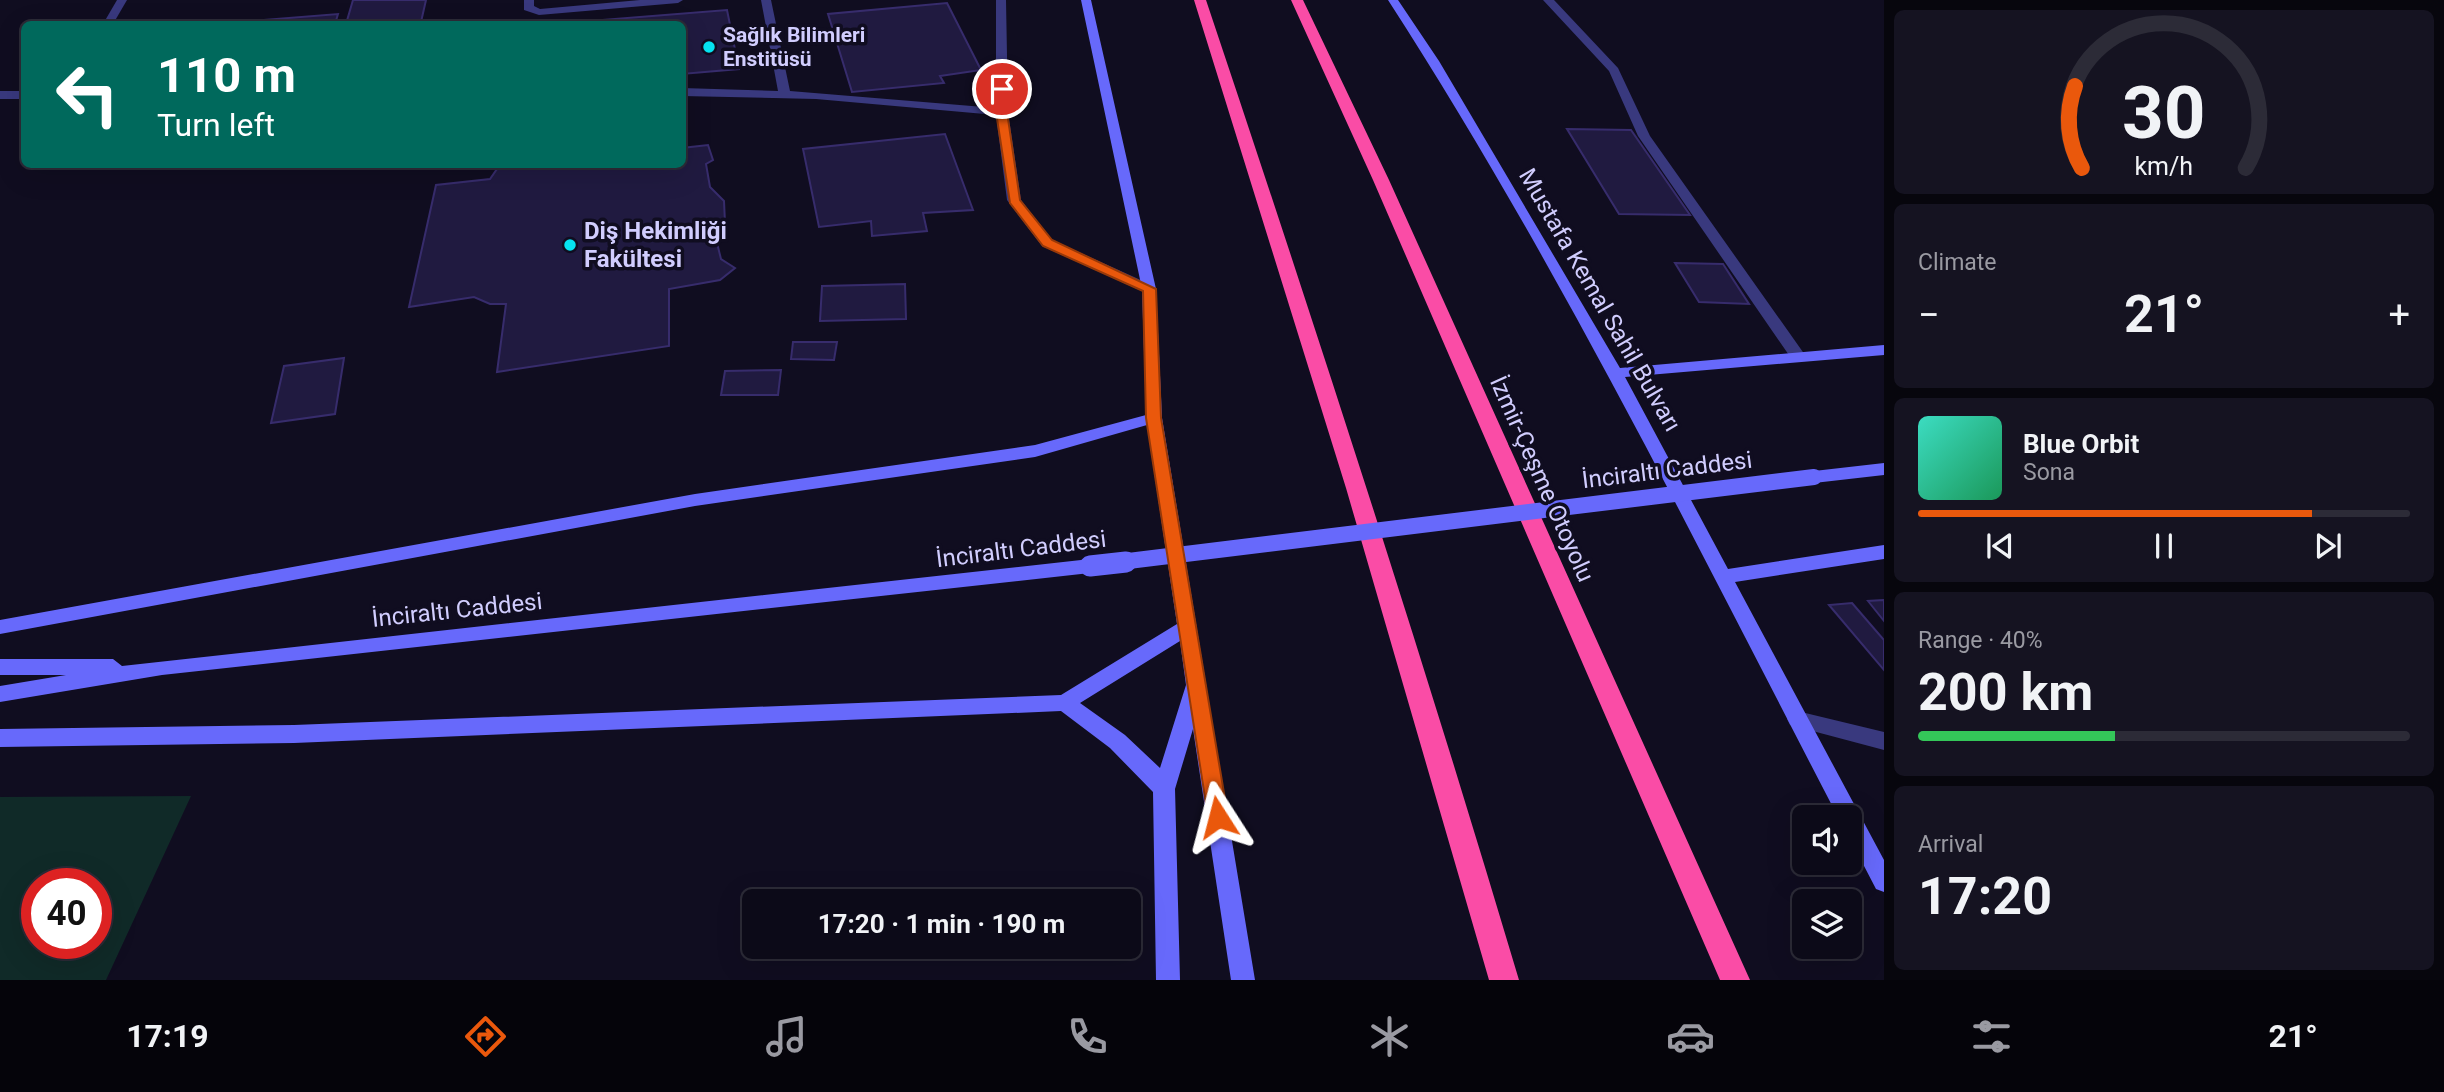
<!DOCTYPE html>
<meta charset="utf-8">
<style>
body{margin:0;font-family:Roboto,sans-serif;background:#151321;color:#f1f3f6;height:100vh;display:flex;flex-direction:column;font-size:26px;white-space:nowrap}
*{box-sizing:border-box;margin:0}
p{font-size:23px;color:#9a9aa2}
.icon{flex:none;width:38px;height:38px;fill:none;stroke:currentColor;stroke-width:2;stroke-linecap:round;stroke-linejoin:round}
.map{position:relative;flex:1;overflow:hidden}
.panel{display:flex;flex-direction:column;gap:10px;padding:10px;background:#07060d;width:560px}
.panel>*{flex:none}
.hud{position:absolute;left:21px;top:21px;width:665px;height:147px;border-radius:10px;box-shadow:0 7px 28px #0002,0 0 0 2px #2c2b37;background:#00695c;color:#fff;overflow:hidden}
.buttons{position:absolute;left:1792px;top:805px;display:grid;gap:14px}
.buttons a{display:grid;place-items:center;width:70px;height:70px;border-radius:10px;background:#0c0a18;box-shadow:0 7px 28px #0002,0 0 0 2px #2c2b37;font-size:35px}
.speed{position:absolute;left:21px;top:868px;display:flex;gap:14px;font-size:35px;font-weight:700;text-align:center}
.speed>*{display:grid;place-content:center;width:91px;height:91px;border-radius:50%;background:#0c0a18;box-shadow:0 7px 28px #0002,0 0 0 2px #2c2b37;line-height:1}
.speed .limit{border:10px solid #d22;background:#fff;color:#111}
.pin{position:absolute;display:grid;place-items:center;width:60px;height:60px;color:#fff;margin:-30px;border:4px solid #fff;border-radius:50%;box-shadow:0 2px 7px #0007}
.me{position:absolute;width:77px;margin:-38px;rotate:351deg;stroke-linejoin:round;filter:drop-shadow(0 0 5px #0008)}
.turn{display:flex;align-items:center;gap:24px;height:147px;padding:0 21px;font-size:32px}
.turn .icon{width:91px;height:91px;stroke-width:2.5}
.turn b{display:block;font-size:49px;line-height:60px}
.big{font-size:52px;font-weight:700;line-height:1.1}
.panel .widget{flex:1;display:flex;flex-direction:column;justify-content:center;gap:10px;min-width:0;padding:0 24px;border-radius:10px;background:#151321}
.panel .dial{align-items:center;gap:0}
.dial svg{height:182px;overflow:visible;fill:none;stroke:#2c2b37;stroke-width:7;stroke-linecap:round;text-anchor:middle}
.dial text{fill:#f1f3f6;stroke:none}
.song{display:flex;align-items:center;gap:21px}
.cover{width:84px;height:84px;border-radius:10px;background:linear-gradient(135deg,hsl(170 70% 55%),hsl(150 70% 35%))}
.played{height:7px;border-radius:4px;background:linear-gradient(90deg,#ea580c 80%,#2c2b37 80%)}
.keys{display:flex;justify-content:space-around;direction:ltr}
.heat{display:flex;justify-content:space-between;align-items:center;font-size:38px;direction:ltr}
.charge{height:10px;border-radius:5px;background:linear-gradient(90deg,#34c759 40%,#2c2b37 0)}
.trip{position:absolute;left:742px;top:889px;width:399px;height:70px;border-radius:10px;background:#0c0a18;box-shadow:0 7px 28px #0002,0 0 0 2px #2c2b37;font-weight:700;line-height:70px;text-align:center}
.menu{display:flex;height:112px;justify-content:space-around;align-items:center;background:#05040a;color:#9a9aa2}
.menu .icon{width:49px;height:49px}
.menu .on{color:#ea580c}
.menu b{font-size:32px;color:#f1f3f6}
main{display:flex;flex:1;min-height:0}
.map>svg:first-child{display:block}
.green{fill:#102a28;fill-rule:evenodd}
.building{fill:#201a40;stroke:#372c6c;stroke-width:2}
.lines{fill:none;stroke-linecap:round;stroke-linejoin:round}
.lane{fill:#39397e;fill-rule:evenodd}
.street{fill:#39397e;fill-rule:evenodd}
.secondary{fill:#6769fb;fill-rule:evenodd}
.highway{fill:#fa4ca6;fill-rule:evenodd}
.secondary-bridge-far1{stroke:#6769fb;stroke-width:16}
.secondary-bridge{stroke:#6769fb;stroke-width:21}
.route{fill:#ea580c;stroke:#983908;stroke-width:2}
.poi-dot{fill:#06e3f1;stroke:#100d20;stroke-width:2.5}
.labels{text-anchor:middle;stroke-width:7;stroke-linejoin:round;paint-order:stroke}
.far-poi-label{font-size:21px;font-weight:bold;fill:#d1cdfe;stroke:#100d20;text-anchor:start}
.poi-label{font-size:24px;font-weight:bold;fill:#d1cdfe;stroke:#100d20;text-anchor:start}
.street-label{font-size:24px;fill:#d1cdfe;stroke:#100d20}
</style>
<main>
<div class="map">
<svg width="1884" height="980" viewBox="0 0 1884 980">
<rect width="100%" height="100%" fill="#100d20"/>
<!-- green -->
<path class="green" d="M191,796L106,980H0V797ZM37,884H96V943H37Z"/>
<!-- building -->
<g class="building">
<path d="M353,0H426L421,22L346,24Z"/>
<path d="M947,3L981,70L940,76L944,83L852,92L828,14Z"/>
<path d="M727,10L739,69L682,74V24H552Z"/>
<path d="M338,14L335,24H212Z"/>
<path d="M1567,129L1631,130L1690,215L1619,214Z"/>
<path d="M945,134L973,210L923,213L927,231L872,236L871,221L819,227L803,149Z"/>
<path d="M708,145L713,160L706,164L710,187L724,201L725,223L714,231L721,259L735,268L720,280L669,289V346L497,372L506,304H490L474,297L409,307L436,185L490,179L497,169L518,167V164H682V148Z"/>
<path d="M1675,263L1723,264L1749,304L1699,302Z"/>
<path d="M905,284L906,319L820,321L822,286Z"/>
<path d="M793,342H837L834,360L791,359Z"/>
<path d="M344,358L335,414L271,423L284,366Z"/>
<path d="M781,370L778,395H721L725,371Z"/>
<path d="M1884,600V621L1868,601Z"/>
<path d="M1852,603L1884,640V670L1829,605Z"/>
</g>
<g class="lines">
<!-- lane -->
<g class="lane">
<path d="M117,0H127L113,24H103Z"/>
<path d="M524,0H534V6L540,9L640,0H683L678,3L539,15L524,10Z"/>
<path d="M761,0H771L790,91L996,108V0H1006L1008,112L1021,200L1052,240L1154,286V292H1144L1042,246L1007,200L996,115L816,99L682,96V88L778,91Z"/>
<rect x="0" y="91" width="24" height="8"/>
<path d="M1797,711L1884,732V750L1790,725L1787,719L1790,713Z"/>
</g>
<!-- street -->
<path class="street" d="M1543,0H1554L1618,68L1650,136L1805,355L1807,358L1805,361H1793L1638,136L1609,71Z"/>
<!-- secondary -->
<g class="secondary">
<path d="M1081,0H1091L1156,289L1162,418L1255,980H1231L1193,729L1175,789L1180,980H1156L1153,792L1110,748L1061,711L294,743L0,747V729L294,725L1061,695L1177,624L1147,425L1035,457L695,506L0,634V620L695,494L1035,445L1146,415L1142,289ZM1180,641L1186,685L1160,768L1125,735L1080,703Z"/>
<path d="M1388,0H1398L1439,61L1620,368L1884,345V355L1625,377L1728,569L1884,545V559L1735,582L1884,860V892L1876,889L1850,839V817H1838C1695,542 1557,261 1388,0Z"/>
<path d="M1884,463V475L1814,483L1805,477L1814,471Z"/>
<path d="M1090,559L1097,561L1099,566L1097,571L1090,573L162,675L0,702V686L66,675H0V659H113L122,666Z"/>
</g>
<!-- highway -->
<g class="highway">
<path d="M1194,0H1206C1315,325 1421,651 1519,980H1489L1346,488Z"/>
<path d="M1291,0H1303L1389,180L1750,980H1720L1373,180Z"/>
</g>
<!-- secondary-bridge-far1 -->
<path class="secondary-bridge-far1" d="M1112,563L1814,477"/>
<!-- secondary-bridge -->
<path class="secondary-bridge" d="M1090,566L1126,562"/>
</g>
<!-- route -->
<path class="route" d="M1002,86L1007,89V112L1020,200L1052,240L1156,289L1161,418L1228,817L1225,824L1218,826L1211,824L1208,817L1146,418L1143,291L1043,246L1010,203L996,112V89Z"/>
<!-- markers -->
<g class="poi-dot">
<circle cx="709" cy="47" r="7"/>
<circle cx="570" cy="245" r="7"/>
</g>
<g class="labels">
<!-- far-poi labels -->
<g class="far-poi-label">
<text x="723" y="42">Sağlık Bilimleri<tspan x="723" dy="24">Enstitüsü</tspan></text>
</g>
<!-- poi labels -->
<g class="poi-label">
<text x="584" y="239">Diş Hekimliği<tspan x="584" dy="28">Fakültesi</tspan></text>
</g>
<!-- street labels -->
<g class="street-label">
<text transform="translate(1600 300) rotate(60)" y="8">Mustafa Kemal Sahil Bulvarı</text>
<text transform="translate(1667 470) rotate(-7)" y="8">İnciraltı Caddesi</text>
<text transform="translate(1542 479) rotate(66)" y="8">İzmir-Çeşme Otoyolu</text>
<text transform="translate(1021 549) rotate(-7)" y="8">İnciraltı Caddesi</text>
<text transform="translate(457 610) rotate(-6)" y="8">İnciraltı Caddesi</text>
</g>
</g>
</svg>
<div class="buttons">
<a><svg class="icon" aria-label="sound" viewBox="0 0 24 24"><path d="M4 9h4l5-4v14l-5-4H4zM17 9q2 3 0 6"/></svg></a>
<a><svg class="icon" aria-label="layers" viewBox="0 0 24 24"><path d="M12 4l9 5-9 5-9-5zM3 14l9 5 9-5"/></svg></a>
</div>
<div class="speed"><div class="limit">40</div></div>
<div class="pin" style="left:1002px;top:89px;background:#d93025"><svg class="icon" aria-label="arrive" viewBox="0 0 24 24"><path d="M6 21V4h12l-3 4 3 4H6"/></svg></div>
<svg class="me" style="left:1218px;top:817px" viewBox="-20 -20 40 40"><path d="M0-17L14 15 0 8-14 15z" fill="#ea580c" stroke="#fff" stroke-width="4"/></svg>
<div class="trip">17:20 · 1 min · 190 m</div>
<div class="hud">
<div class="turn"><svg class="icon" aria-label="left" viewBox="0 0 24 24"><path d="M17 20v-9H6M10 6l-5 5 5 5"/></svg><div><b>110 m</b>Turn left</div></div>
</div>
</div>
<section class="panel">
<div class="widget dial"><svg viewBox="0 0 100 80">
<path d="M14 69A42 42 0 1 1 86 69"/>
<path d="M14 69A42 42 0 0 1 11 33" stroke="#ea580c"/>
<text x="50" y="56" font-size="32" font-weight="700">30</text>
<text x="50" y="72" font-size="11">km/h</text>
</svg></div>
<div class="widget"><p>Climate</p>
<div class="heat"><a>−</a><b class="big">21°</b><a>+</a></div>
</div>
<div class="widget">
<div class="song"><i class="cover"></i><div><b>Blue Orbit</b><p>Sona</p></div></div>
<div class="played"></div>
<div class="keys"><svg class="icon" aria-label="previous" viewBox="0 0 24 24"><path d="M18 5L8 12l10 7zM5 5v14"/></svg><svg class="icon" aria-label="pause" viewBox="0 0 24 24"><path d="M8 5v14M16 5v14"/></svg><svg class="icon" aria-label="next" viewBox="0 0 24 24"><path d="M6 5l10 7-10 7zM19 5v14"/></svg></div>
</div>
<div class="widget"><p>Range · 40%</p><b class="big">200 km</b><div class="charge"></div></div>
<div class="widget"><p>Arrival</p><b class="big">17:20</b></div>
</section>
</main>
<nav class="menu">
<b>17:19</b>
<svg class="icon on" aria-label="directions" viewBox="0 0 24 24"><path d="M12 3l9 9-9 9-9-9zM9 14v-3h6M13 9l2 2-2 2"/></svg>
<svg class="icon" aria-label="music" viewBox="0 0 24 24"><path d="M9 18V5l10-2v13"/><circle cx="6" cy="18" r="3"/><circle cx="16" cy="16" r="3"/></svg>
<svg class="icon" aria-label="phone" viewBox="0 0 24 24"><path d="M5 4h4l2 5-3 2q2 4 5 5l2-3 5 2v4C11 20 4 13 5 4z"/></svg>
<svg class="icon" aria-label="climate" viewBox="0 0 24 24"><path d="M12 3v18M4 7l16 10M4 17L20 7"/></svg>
<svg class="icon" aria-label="car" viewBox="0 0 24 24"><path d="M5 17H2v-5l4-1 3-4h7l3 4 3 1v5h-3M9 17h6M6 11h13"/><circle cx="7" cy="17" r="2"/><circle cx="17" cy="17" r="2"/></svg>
<svg class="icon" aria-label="filters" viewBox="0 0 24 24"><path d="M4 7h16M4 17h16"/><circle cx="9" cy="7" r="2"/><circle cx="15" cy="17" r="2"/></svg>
<b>21°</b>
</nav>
